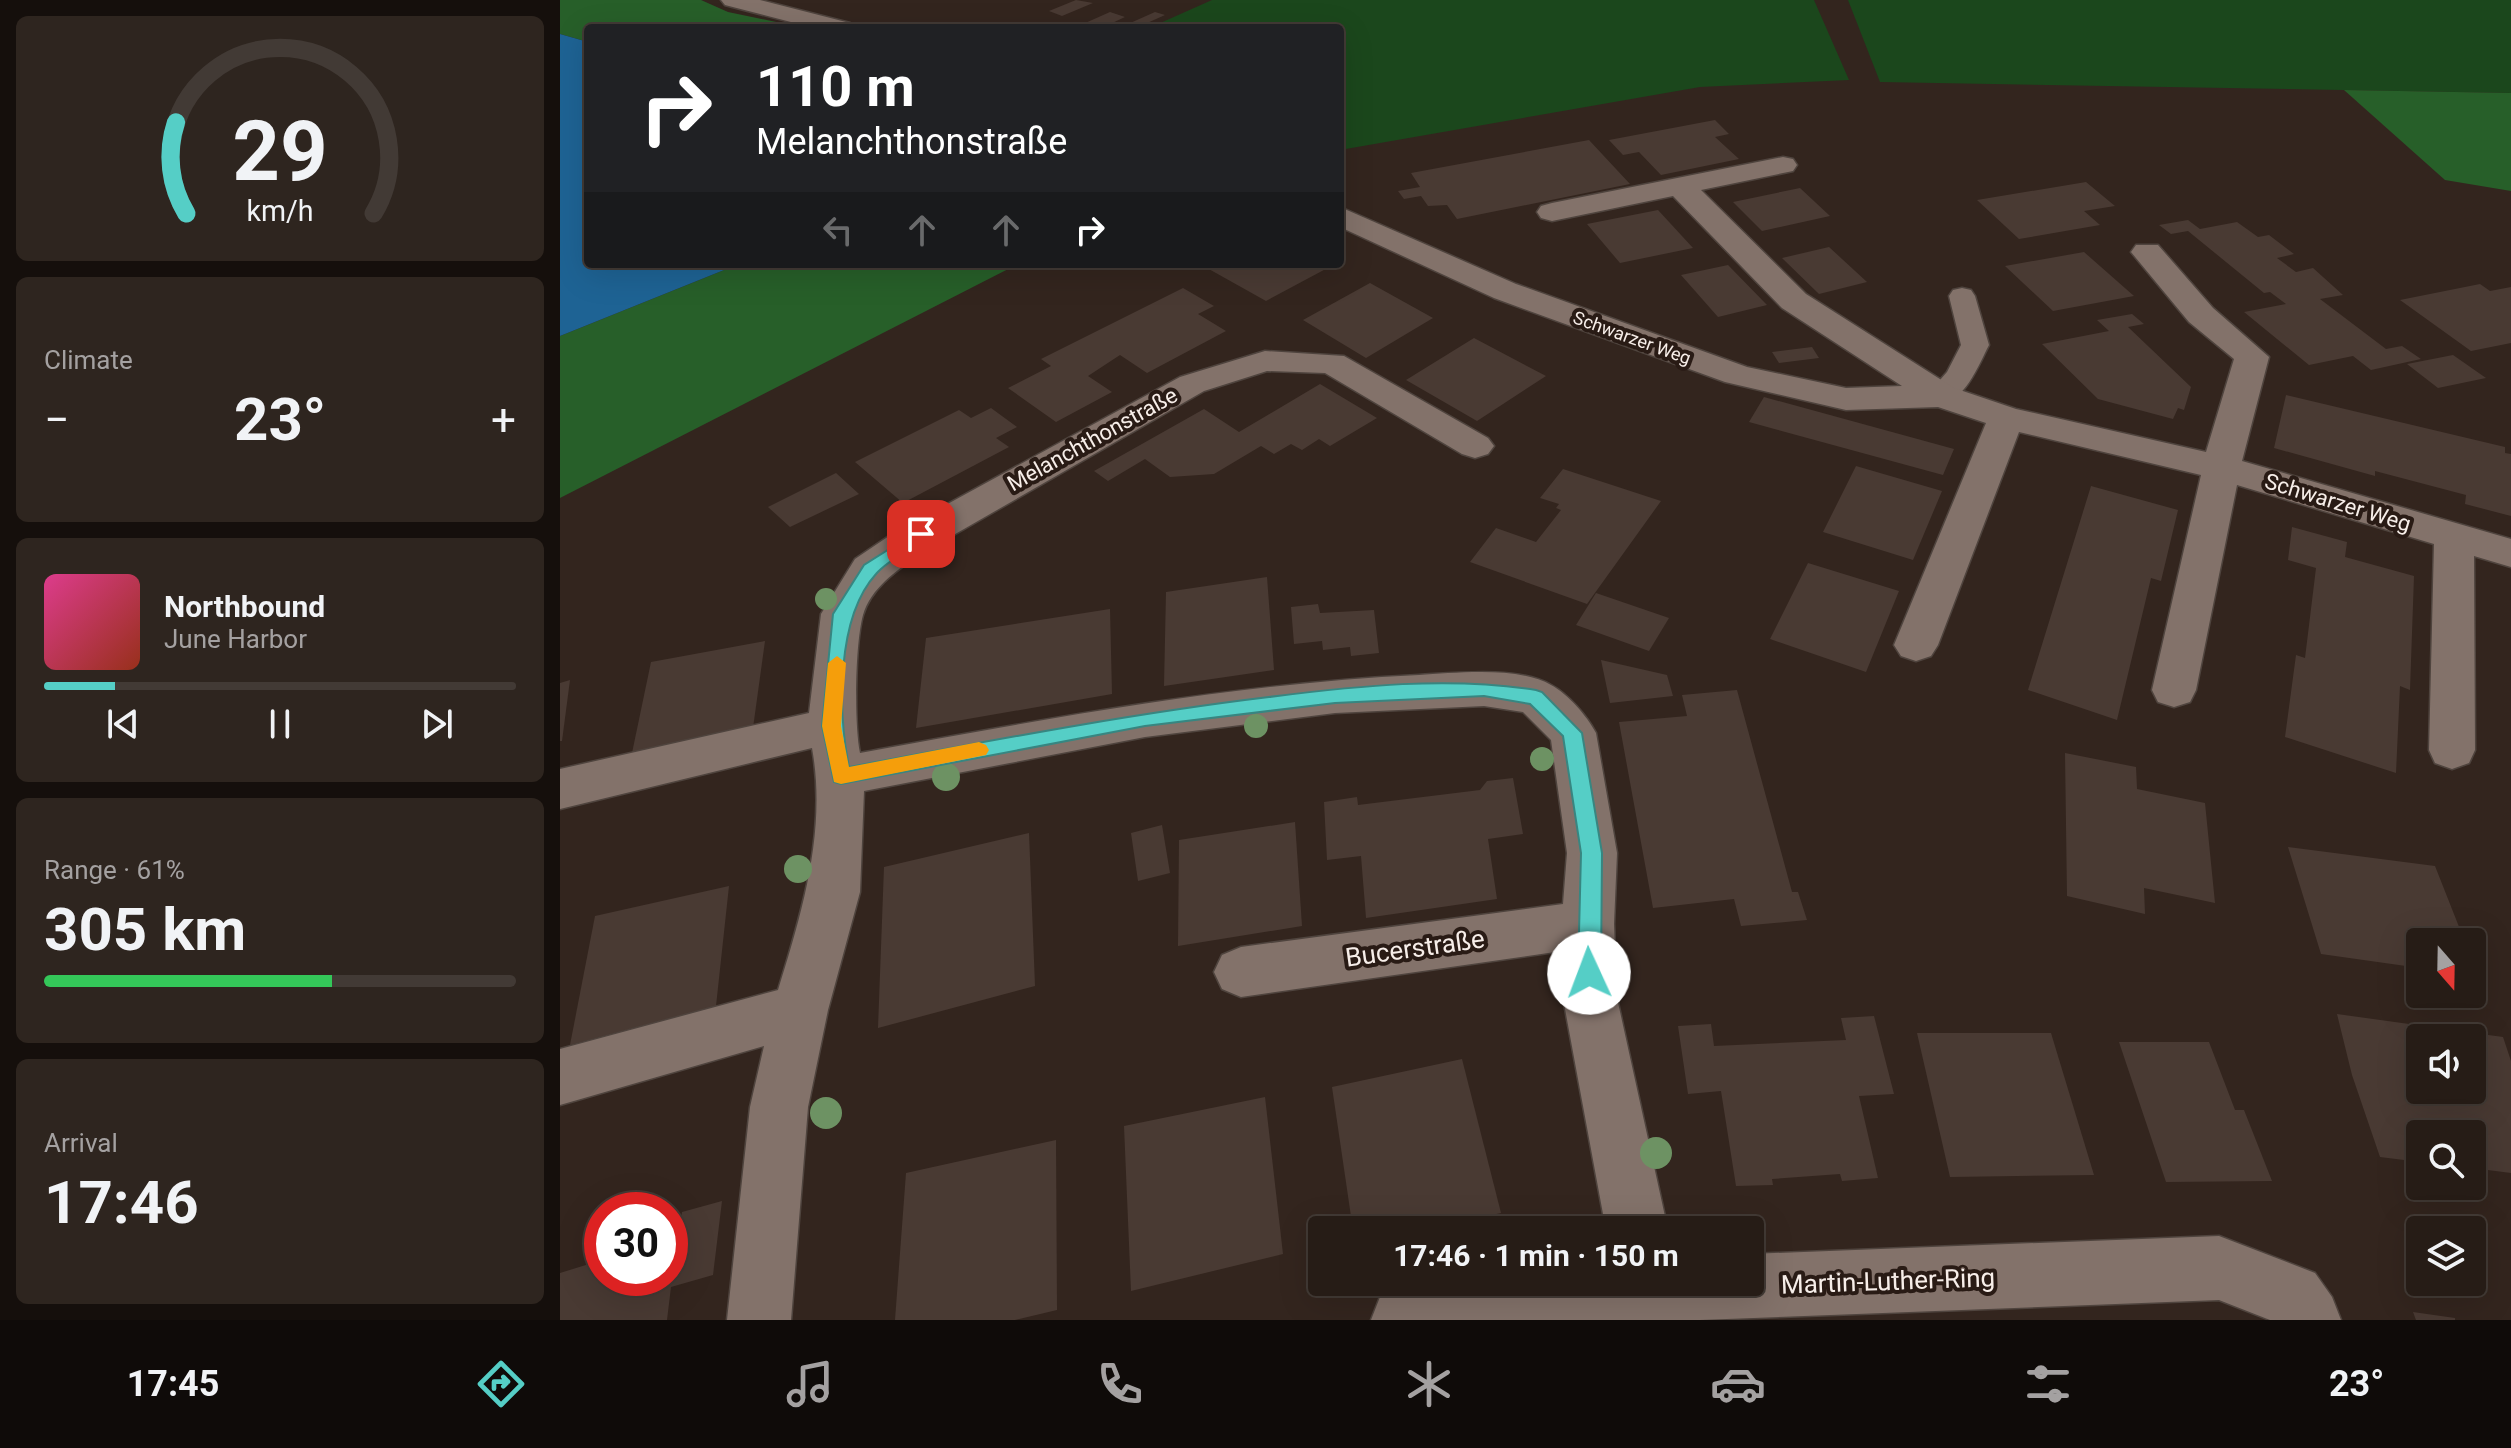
<!DOCTYPE html>
<meta charset="utf-8">
<style>
body{margin:0;font-family:Roboto,sans-serif;background:#2e251f;color:#f1f3f6;height:100vh;display:flex;flex-direction:column;font-size:30px;white-space:nowrap}
*{box-sizing:border-box;margin:0}
p{font-size:26px;color:#a4a1a1}
.icon{flex:none;width:44px;height:44px;fill:none;stroke:currentColor;stroke-width:2;stroke-linecap:round;stroke-linejoin:round}
.map{position:relative;flex:1;overflow:hidden}
.details{display:flex;flex-direction:column;gap:16px;padding:16px;background:#150f0c;width:560px}
.details>*{flex:none}
.guide{position:absolute;left:24px;top:24px;width:760px;height:244px;border-radius:8px;box-shadow:0 8px 32px #0002,0 0 0 2px #423a35;background:#202124;color:#fff;overflow:hidden}
.needle{width:52px;rotate:160deg}
.tools{position:absolute;left:1846px;top:928px;display:grid;gap:16px}
.tools a{display:grid;place-items:center;width:80px;height:80px;border-radius:8px;background:#261c16;box-shadow:0 8px 32px #0002,0 0 0 2px #423a35;font-size:40px}
.speed{position:absolute;left:24px;top:1192px;display:flex;gap:16px;font-size:40px;font-weight:700;text-align:center}
.speed>*{display:grid;place-content:center;width:104px;height:104px;border-radius:50%;background:#261c16;box-shadow:0 8px 32px #0002,0 0 0 2px #423a35;line-height:1}
.speed .limit{border:12px solid #d22;background:#fff;color:#111}
.pin{position:absolute;display:grid;place-items:center;width:68px;height:68px;color:#fff;margin:-34px;border-radius:16px;box-shadow:0 4px 12px #0006}
.me{position:absolute;width:88px;margin:-44px;rotate:358deg;stroke-linejoin:round;filter:drop-shadow(0 0 6px #0008)}
.turn{display:flex;align-items:center;gap:28px;height:168px;padding:0 40px;font-size:36px}
.turn .icon{width:104px;height:104px;stroke-width:2.5}
.turn b{display:block;font-size:56px;line-height:68px}
.lanes{display:flex;align-items:center;height:76px;padding:0 40px;background:#0003;justify-content:center;gap:40px;direction:ltr}
.lanes .off{opacity:.35}
.big{font-size:60px;font-weight:700;line-height:1.1}
.details .widget{flex:1;display:flex;flex-direction:column;justify-content:center;gap:12px;min-width:0;padding:0 28px;border-radius:12px;background:#2e251f}
.details .dial{align-items:center;gap:0}
.dial svg{height:208px;overflow:visible;fill:none;stroke:#423a35;stroke-width:7;stroke-linecap:round;text-anchor:middle}
.dial text{fill:#f1f3f6;stroke:none}
.song{display:flex;align-items:center;gap:24px}
.cover{width:96px;height:96px;border-radius:12px;background:linear-gradient(135deg,hsl(330 70% 55%),hsl(10 70% 35%))}
.played{height:8px;border-radius:4px;background:linear-gradient(90deg,#55cec6 15%,#423a35 15%)}
.keys{display:flex;justify-content:space-around;direction:ltr}
.heat{display:flex;justify-content:space-between;align-items:center;font-size:44px;direction:ltr}
.charge{height:12px;border-radius:6px;background:linear-gradient(90deg,#34c759 61%,#423a35 0)}
.trip{position:absolute;left:748px;top:1216px;width:456px;height:80px;border-radius:8px;background:#261c16;box-shadow:0 8px 32px #0002,0 0 0 2px #423a35;font-weight:700;line-height:80px;text-align:center}
.tabs{display:flex;height:128px;justify-content:space-around;align-items:center;background:#0f0b09;color:#a4a1a1}
.tabs .icon{width:56px;height:56px}
.tabs .current{color:#55cec6}
.tabs b{font-size:36px;color:#f1f3f6}
main{display:flex;flex:1;min-height:0}
.map>svg:first-child{display:block}
.green{fill:#1b471c}
.forest{fill:#275f29}
.water{fill:#1e6394}
.building{fill:#493a33;fill-rule:evenodd}
.lines{fill:none;stroke-linecap:round;stroke-linejoin:round}
.service-casing{stroke:#4f443e;stroke-width:3}
.minor-casing{stroke:#4f443e;stroke-width:3}
.service{fill:#83726a;fill-rule:evenodd}
.minor{fill:#83726a;fill-rule:evenodd}
.tree{fill:#6d9263}
.route{fill:#55cec6;stroke:#378681;stroke-width:2}
.slow{fill:#f59e0b}
.labels{text-anchor:middle;stroke-width:8;stroke-linejoin:round;paint-order:stroke}
.far-street-label{font-size:18px;fill:#f7eee9;stroke:#291b15}
.street-label{font-size:22px;fill:#f7eee9;stroke:#291b15}
.near-street-label{font-size:26px;fill:#f7eee9;stroke:#291b15}
</style>
<main>
<section class="details">
<div class="widget dial"><svg viewBox="0 0 100 80">
<path d="M14 69A42 42 0 1 1 86 69"/>
<path d="M14 69A42 42 0 0 1 10 34" stroke="#55cec6"/>
<text x="50" y="56" font-size="32" font-weight="700">29</text>
<text x="50" y="72" font-size="11">km/h</text>
</svg></div>
<div class="widget"><p>Climate</p>
<div class="heat"><a>−</a><b class="big">23°</b><a>+</a></div>
</div>
<div class="widget">
<div class="song"><i class="cover"></i><div><b>Northbound</b><p>June Harbor</p></div></div>
<div class="played"></div>
<div class="keys"><svg class="icon" aria-label="previous" viewBox="0 0 24 24"><path d="M18 5L8 12l10 7zM5 5v14"/></svg><svg class="icon" aria-label="pause" viewBox="0 0 24 24"><path d="M8 5v14M16 5v14"/></svg><svg class="icon" aria-label="next" viewBox="0 0 24 24"><path d="M6 5l10 7-10 7zM19 5v14"/></svg></div>
</div>
<div class="widget"><p>Range · 61%</p><b class="big">305 km</b><div class="charge"></div></div>
<div class="widget"><p>Arrival</p><b class="big">17:46</b></div>
</section>
<div class="map">
<svg width="1951" height="1320" viewBox="0 0 1951 1320">
<rect width="100%" height="100%" fill="#33251e"/>
<!-- green -->
<g class="green">
<path d="M652,0H1254L1289,80L1140,87L780,150V28H589Z"/>
<path d="M1288,0H1951V93L1320,82Z"/>
</g>
<!-- forest -->
<g class="forest">
<path d="M0,0H141L168,12L245,28H28V42L0,34Z"/>
<path d="M1784,90L1951,93V191L1885,180Z"/>
<path d="M179,264H458L0,498V336Z"/>
</g>
<!-- water -->
<path class="water" d="M0,34L28,42V264H179L0,336Z"/>
<!-- building -->
<g class="building">
<path d="M516,0L533,3L502,16L489,11Z"/>
<path d="M550,12L565,17L550,24L559,28L595,12L605,15L576,28H514Z"/>
<path d="M1155,120L1169,134L1155,137L1179,159L1101,175L1079,152L1063,155L1049,140Z"/>
<path d="M1029,140L1070,184L897,219L887,205L868,206L861,196L844,199L838,191L860,187L851,173Z"/>
<path d="M1526,182L1555,206L1524,211L1540,225L1459,239L1417,200Z"/>
<path d="M1240,188L1270,216L1202,231L1173,202Z"/>
<path d="M1098,210L1133,248L1060,263L1027,224Z"/>
<path d="M1628,220L1640,229L1677,222L1698,237L1709,235L1734,254L1717,258L1736,272L1753,268L1783,295L1760,299L1826,349L1842,346L1861,359L1811,370L1793,356L1749,365L1684,312L1726,304L1710,292L1704,293L1628,231L1611,234L1599,225Z"/>
<path d="M1269,247L1307,282L1259,294L1222,258Z"/>
<path d="M1524,252L1574,296L1493,311L1445,266Z"/>
<path d="M654,264H775L706,301L647,268Z"/>
<path d="M1168,265L1207,305L1158,317L1121,275Z"/>
<path d="M810,283L873,318L806,358L743,320Z"/>
<path d="M1920,284L1930,291L1951,287V343L1911,351L1840,300Z"/>
<path d="M623,288L654,306L638,314L666,331L587,373L560,355L528,376L552,392L496,422L448,388L491,366L481,359Z"/>
<path d="M1572,314L1584,324L1568,327L1631,387L1624,410L1618,408L1613,419L1538,399L1482,344L1549,331L1537,320Z"/>
<path d="M914,338L986,376L917,421L846,380Z"/>
<path d="M1252,347L1259,358L1219,363L1212,352Z"/>
<path d="M1893,355L1926,378L1878,388L1847,364Z"/>
<path d="M760,384L817,418L770,446L759,439L742,450L731,444L714,454L701,446L654,474L610,477L585,459L548,481L534,471L644,409L679,432Z"/>
<path d="M1726,395L1945,447V453L1951,454V516L1905,504L1906,495L1815,471V476L1714,448Z"/>
<path d="M1204,397L1394,449L1383,475L1189,422Z"/>
<path d="M431,408L457,427L436,438L449,447L343,503L295,462L399,410L411,418Z"/>
<path d="M1296,466L1382,491L1353,560L1263,532Z"/>
<path d="M1003,469L1101,501L1027,604L910,562L936,528L976,542L1001,510L996,508L999,504L980,498Z"/>
<path d="M276,473L299,494L230,527L208,507Z"/>
<path d="M1531,486L1618,510L1601,581L1591,578L1557,720L1468,690Z"/>
<path d="M1732,527L1787,542L1785,557L1854,576L1850,690L1840,686L1836,773L1725,737L1736,655L1745,658L1756,568L1728,560Z"/>
<path d="M1248,563L1339,591L1306,672L1210,639Z"/>
<path d="M707,577L714,670L604,686L606,592Z"/>
<path d="M1036,593L1109,618L1089,651L1016,625Z"/>
<path d="M758,604L760,613L814,610L819,653L791,656L790,647L763,650L762,641L734,644L731,607Z"/>
<path d="M550,609L552,694L356,728L366,638Z"/>
<path d="M205,641L193,728L72,753L91,662Z"/>
<path d="M1041,660L1107,675L1113,696L1050,703Z"/>
<path d="M10,680L2,741H0V683Z"/>
<path d="M1177,690L1232,892H1238L1247,920L1181,926L1174,899L1093,908L1059,722L1127,716L1122,695Z"/>
<path d="M1505,753L1576,767L1577,789L1645,803L1655,903L1584,888L1585,914L1507,896Z"/>
<path d="M953,778L963,834L928,839L937,899L806,918L801,856L767,860L764,802L797,797L798,805L920,790L927,781Z"/>
<path d="M735,822L742,926L618,946L619,840Z"/>
<path d="M602,825L610,873L578,881L571,833Z"/>
<path d="M469,833L475,986L318,1028L324,867Z"/>
<path d="M1728,847L1875,866L1905,942H1860V968L1761,954Z"/>
<path d="M169,886L156,1006L10,1045L35,916Z"/>
<path d="M1777,1014L1943,1037L1951,1061V1173L1912,1168V1134H1860V1162L1820,1157L1792,1075ZM1860,1038H1912V1090H1860Z"/>
<path d="M1314,1016L1334,1094L1299,1096L1318,1178L1282,1181L1280,1174L1212,1179L1213,1185L1176,1186L1161,1091L1128,1094L1118,1026L1151,1024L1154,1046L1286,1040L1281,1018Z"/>
<path d="M1357,1033H1491L1534,1175L1390,1177Z"/>
<path d="M1559,1042H1649L1675,1110H1684L1712,1181L1606,1182Z"/>
<path d="M902,1059L941,1213L866,1230H793L772,1087Z"/>
<path d="M705,1097L723,1254L571,1291L564,1126Z"/>
<path d="M496,1140L497,1310L455,1320H335L346,1173Z"/>
<path d="M162,1201L153,1275L111,1287L107,1320H0V1273L42,1260V1278H110V1241L118,1239L122,1212Z"/>
<path d="M1853,1312L1895,1318V1320H1856Z"/>
</g>
<g class="lines">
<defs>
<path id="service" d="M1402,288L1411,290L1415,296L1429,345C1417,368 1402,410 1371,402L1366,396L1387,372L1401,345L1389,296L1393,290Z"/>
<g id="minor">
<path d="M161,0H200L290,23L294,28H254L165,5Z"/>
<path d="M1223,157L1233,159L1237,165L1233,171L1141,190L1246,294L1394,388L1456,409L1646,452L1674,359L1629,322L1571,252L1576,245H1598L1653,308L1709,357L1682,461L1951,539V567L1914,556L1915,750L1909,763L1892,769L1875,763L1869,750L1874,544L1677,485L1636,690L1630,702L1614,707L1598,702L1592,690L1641,475L1459,432L1378,645L1371,656L1356,661L1341,656L1334,645L1426,423L1378,407L1286,410L1165,382L934,298L780,227V207L956,284L1187,367L1286,388L1342,386L1222,308L1113,196L992,221L981,218L977,212L981,206L992,203Z"/>
<path d="M705,351L784,356L928,438L934,446L928,454L915,458L902,454L765,373L707,371L644,391L357,556C336,571 311,588 303,615C295,644 294,724 300,753C486,719 670,684 859,675C896,673 958,666 991,685C1008,694 1027,716 1036,733L1057,853L1054,924L1057,998L1108,1230H1046L1003,998L1002,951L681,997L662,989L654,972L662,955L681,947L1003,904L1007,853L991,740L963,712L924,706L775,713L585,737L304,791L300,892L268,1010L248,1107L231,1320H167L190,1107L204,1046L0,1105V1049L218,990C242,913 267,830 252,748L0,809V769L249,713L261,614L295,559L329,536L620,377Z"/>
<path d="M1659,1236L1755,1273L1772,1297L1781,1320H1710L1659,1300L1140,1320H811L820,1297L843,1288L889,1282H1190V1254Z"/>
</g>
</defs>
<!-- service casing -->
<use href="#service" class="service-casing"/>
<!-- minor casing -->
<use href="#minor" class="minor-casing"/>
<!-- service -->
<use href="#service" class="service"/>
<!-- minor -->
<use href="#minor" class="minor"/>
</g>
<!-- trees -->
<g class="tree">
<circle cx="266" cy="599" r="11"/>
<circle cx="696" cy="726" r="12"/>
<circle cx="982" cy="759" r="12"/>
<circle cx="386" cy="777" r="14"/>
<circle cx="238" cy="869" r="14"/>
<circle cx="266" cy="1113" r="16"/>
<circle cx="1096" cy="1153" r="16"/>
</g>
<!-- route -->
<path class="route" d="M361,529L369,534L367,538C351,549 328,560 316,574C276,618 278,712 289,767C429,741 568,714 709,697C797,686 888,676 976,690L982,692L1022,733L1042,853L1041,973L1037,981L1029,984L1022,981L1018,973L1021,853L1003,736L970,704L924,696L775,703L585,726L281,784L274,782L262,726L273,614L304,565Z"/>
<!-- slow -->
<path class="slow" d="M277,656L286,663L281,726L289,767L419,742L426,745L429,750L426,755L281,784L274,782L262,726L268,663Z"/>
<g class="labels">
<!-- far-street labels -->
<g class="far-street-label">
<text transform="translate(1072 338) rotate(20)" y="6">Schwarzer Weg</text>
</g>
<!-- street labels -->
<g class="street-label">
<text transform="translate(532 439) rotate(-29)" y="8">Melanchthonstraße</text>
<text transform="translate(1778 502) rotate(17)" y="8">Schwarzer Weg</text>
</g>
<!-- near-street labels -->
<g class="near-street-label">
<text transform="translate(855 948) rotate(-8)" y="9">Bucerstraße</text>
<text transform="translate(1328 1281) rotate(-2)" y="9">Martin-Luther-Ring</text>
</g>
</g>
</svg>
<div class="tools">
<a><svg class="needle" viewBox="-14 -14 28 28"><path d="M0-13l5 13h-10z" fill="#e53935"/><path d="M0 13l5-13h-10z" fill="#a4a1a1"/></svg></a>
<a><svg class="icon" aria-label="sound" viewBox="0 0 24 24"><path d="M4 9h4l5-4v14l-5-4H4zM17 9q2 3 0 6"/></svg></a>
<a><svg class="icon" aria-label="search" viewBox="0 0 24 24"><circle cx="10" cy="10" r="6"/><path d="M15 15l6 6"/></svg></a>
<a><svg class="icon" aria-label="layers" viewBox="0 0 24 24"><path d="M12 4l9 5-9 5-9-5zM3 14l9 5 9-5"/></svg></a>
</div>
<div class="speed"><div class="limit">30</div></div>
<div class="pin" style="left:361px;top:534px;background:#d93025"><svg class="icon" aria-label="arrive" viewBox="0 0 24 24"><path d="M6 21V4h12l-3 4 3 4H6"/></svg></div>
<svg class="me" style="left:1029px;top:973px" viewBox="-20 -20 40 40"><circle r="19" fill="#fff"/><path d="M0-13L10 11 0 6-10 11z" fill="#55cec6"/></svg>
<div class="trip">17:46 · 1 min · 150 m</div>
<div class="guide">
<div class="turn"><svg class="icon" aria-label="right" viewBox="0 0 24 24"><path d="M7 20v-9h11M14 6l5 5-5 5"/></svg><div><b>110 m</b>Melanchthonstraße</div></div>
<div class="lanes"><svg class="icon off" aria-label="left" viewBox="0 0 24 24"><path d="M17 20v-9H6M10 6l-5 5 5 5"/></svg><svg class="icon off" aria-label="ahead" viewBox="0 0 24 24"><path d="M12 20V5M6 11l6-6 6 6"/></svg><svg class="icon off" aria-label="ahead" viewBox="0 0 24 24"><path d="M12 20V5M6 11l6-6 6 6"/></svg><svg class="icon" aria-label="right" viewBox="0 0 24 24"><path d="M7 20v-9h11M14 6l5 5-5 5"/></svg></div>
</div>
</div>
</main>
<nav class="tabs">
<b>17:45</b>
<svg class="icon current" aria-label="directions" viewBox="0 0 24 24"><path d="M12 3l9 9-9 9-9-9zM9 14v-3h6M13 9l2 2-2 2"/></svg>
<svg class="icon" aria-label="music" viewBox="0 0 24 24"><path d="M9 18V5l10-2v13"/><circle cx="6" cy="18" r="3"/><circle cx="16" cy="16" r="3"/></svg>
<svg class="icon" aria-label="phone" viewBox="0 0 24 24"><path d="M5 4h4l2 5-3 2q2 4 5 5l2-3 5 2v4C11 20 4 13 5 4z"/></svg>
<svg class="icon" aria-label="climate" viewBox="0 0 24 24"><path d="M12 3v18M4 7l16 10M4 17L20 7"/></svg>
<svg class="icon" aria-label="car" viewBox="0 0 24 24"><path d="M5 17H2v-5l4-1 3-4h7l3 4 3 1v5h-3M9 17h6M6 11h13"/><circle cx="7" cy="17" r="2"/><circle cx="17" cy="17" r="2"/></svg>
<svg class="icon" aria-label="filters" viewBox="0 0 24 24"><path d="M4 7h16M4 17h16"/><circle cx="9" cy="7" r="2"/><circle cx="15" cy="17" r="2"/></svg>
<b>23°</b>
</nav>
